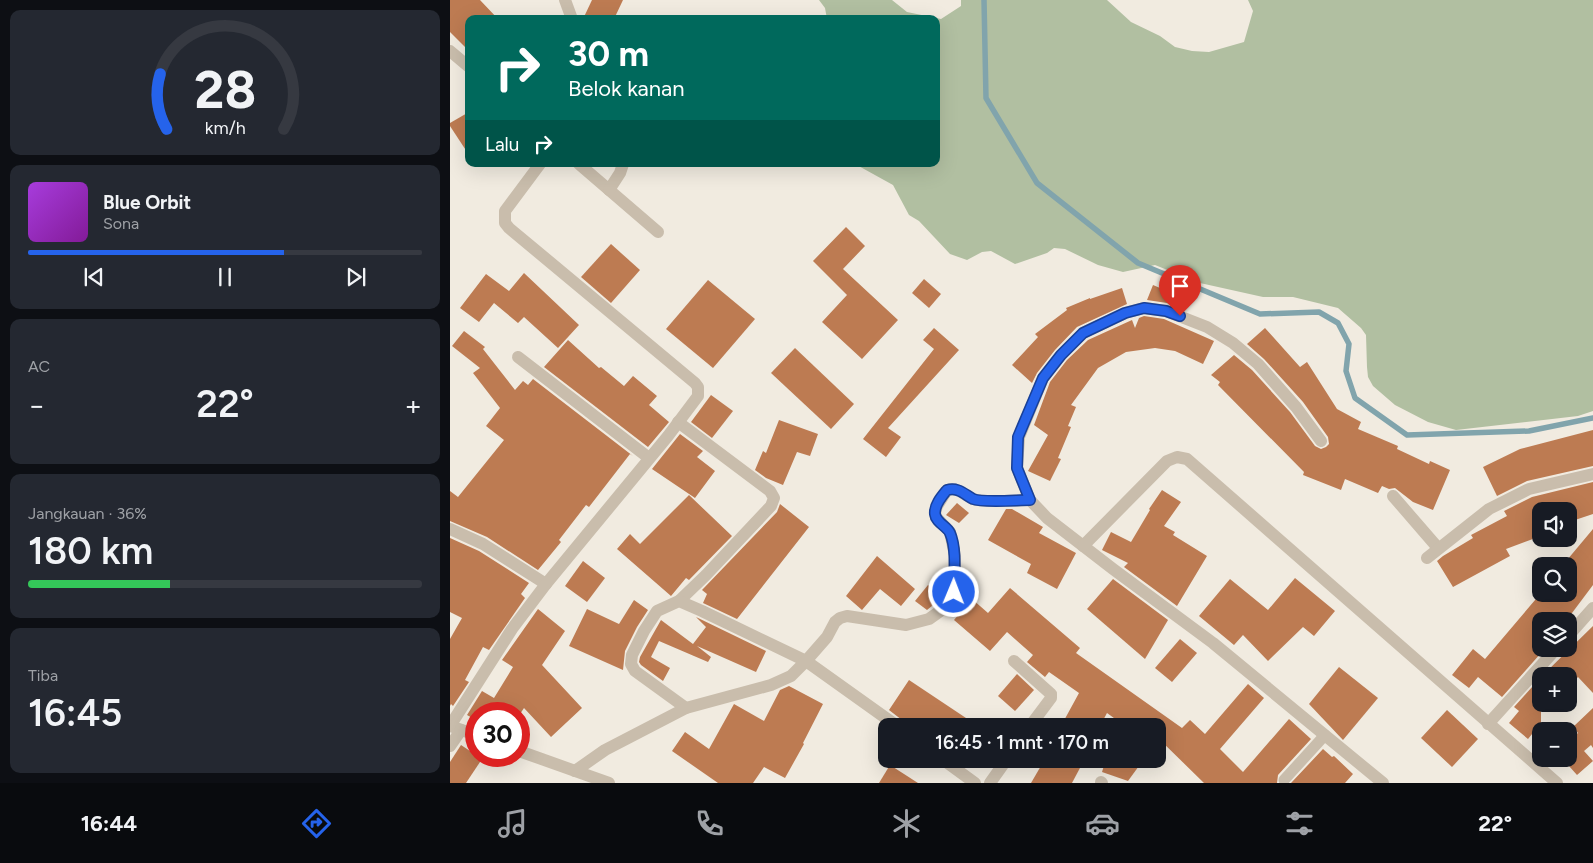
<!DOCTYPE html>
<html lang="id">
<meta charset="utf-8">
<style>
body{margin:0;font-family:Figtree,sans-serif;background:#242831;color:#f1f3f6;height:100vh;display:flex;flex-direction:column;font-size:19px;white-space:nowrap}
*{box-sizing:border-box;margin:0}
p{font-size:16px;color:#9ea1a6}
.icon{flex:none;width:28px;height:28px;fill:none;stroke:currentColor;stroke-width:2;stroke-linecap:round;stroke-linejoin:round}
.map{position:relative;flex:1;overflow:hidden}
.sheet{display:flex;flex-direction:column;gap:10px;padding:10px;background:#0d0f14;width:450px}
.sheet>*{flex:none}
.hud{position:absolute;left:15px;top:15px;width:475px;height:152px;border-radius:10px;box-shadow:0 5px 20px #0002;background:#00695c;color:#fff;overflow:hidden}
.controls{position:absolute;left:1082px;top:502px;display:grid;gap:10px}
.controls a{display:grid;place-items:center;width:45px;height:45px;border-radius:10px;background:#171b24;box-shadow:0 5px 20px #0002;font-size:25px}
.speed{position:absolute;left:15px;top:702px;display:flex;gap:10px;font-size:25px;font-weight:700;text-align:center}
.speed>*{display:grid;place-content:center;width:65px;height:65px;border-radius:50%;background:#171b24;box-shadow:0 5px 20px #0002;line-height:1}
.speed .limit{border:8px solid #d22;background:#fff;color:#111}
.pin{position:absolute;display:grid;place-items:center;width:42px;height:42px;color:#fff;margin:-51px -21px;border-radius:50% 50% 50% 0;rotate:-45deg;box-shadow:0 0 5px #0007}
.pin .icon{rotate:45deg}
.me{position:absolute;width:55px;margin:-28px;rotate:1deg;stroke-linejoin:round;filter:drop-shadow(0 0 4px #0008)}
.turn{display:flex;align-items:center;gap:18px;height:105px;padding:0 20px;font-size:22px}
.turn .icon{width:65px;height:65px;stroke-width:2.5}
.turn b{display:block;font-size:35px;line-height:42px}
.then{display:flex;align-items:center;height:48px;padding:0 20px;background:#0003;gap:10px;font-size:19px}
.big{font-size:38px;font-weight:600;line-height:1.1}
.sheet .tile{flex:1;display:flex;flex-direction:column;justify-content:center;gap:8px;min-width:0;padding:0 18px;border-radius:10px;background:#242831}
.sheet .dial{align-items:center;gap:0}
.dial svg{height:130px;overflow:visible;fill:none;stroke:#363941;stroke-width:7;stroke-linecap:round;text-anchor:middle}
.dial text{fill:#f1f3f6;stroke:none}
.song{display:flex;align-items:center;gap:15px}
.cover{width:60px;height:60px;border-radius:8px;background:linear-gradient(135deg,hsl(280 70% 55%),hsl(290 70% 35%))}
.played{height:5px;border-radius:2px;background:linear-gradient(90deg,#2563eb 65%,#363941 65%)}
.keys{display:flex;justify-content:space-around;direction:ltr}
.heat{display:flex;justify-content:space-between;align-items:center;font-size:28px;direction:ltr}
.charge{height:8px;border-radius:4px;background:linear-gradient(90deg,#34c759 36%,#363941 0)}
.trip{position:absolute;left:428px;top:718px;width:288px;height:50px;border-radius:10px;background:#171b24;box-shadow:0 5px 20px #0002;font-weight:600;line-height:50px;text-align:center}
.tab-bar{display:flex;height:80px;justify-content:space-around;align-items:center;background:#090b0e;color:#9ea1a6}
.tab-bar .icon{width:35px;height:35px}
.tab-bar .active{color:#2563eb}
.tab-bar b{font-size:22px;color:#f1f3f6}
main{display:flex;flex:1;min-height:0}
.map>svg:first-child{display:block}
.green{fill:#b1bfa1}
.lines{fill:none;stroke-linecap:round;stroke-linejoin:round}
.stream{stroke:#81a4ac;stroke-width:5.5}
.building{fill:#bd7b52}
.lane{stroke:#c9bdac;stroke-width:11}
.street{stroke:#c9bdac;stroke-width:12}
.route-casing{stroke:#184099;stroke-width:12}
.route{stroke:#2563eb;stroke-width:9}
</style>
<main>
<section class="sheet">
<div class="tile dial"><svg viewBox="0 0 100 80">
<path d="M14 69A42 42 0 1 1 86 69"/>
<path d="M14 69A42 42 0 0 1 10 35" stroke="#2563eb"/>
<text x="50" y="56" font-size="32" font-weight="700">28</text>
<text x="50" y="72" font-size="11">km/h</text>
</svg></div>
<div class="tile">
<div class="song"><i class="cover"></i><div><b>Blue Orbit</b><p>Sona</p></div></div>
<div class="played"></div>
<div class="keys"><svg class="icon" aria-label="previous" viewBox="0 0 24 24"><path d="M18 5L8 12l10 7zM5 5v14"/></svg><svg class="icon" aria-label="pause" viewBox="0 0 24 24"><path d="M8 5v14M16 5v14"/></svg><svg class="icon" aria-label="next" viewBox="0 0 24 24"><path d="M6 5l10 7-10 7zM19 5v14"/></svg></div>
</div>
<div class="tile"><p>AC</p>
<div class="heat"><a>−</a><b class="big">22°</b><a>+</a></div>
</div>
<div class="tile"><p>Jangkauan · 36%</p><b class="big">180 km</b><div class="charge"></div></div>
<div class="tile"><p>Tiba</p><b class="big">16:45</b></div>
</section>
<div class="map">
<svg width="1143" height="783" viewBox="0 0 1143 783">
<rect width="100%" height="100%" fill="#f1ebe0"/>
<!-- green -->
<path class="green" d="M369,0H442L457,12L491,19L511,6V0H657L681,22L710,36L725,47L742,51L759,52L794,42L803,11L798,0H1143V411L1128,416L1006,430L978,422L945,405L923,386L918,377L917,367L916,335L911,328L888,308L843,297H813L750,283L705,265L673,272L648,265L615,249L604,248L597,253L565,264L541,251L532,252L517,260L500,254L469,221L459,215L443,185L405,164H486V19H377L375,8Z"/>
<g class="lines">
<!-- stream -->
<path class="stream" d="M534,0L536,98L587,183L688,263L810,314L869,312L888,323L899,344L896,371L905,398L957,435L1079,431L1143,418"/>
</g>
<!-- building -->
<g class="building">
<path d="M0,0H30L48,19H19V51L0,32Z"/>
<path d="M142,0H173L164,19H133Z"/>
<path d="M19,112V155L0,126V123Z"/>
<path d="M396,227L415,246L393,269L448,320L412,359L372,322L397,295L363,261Z"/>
<path d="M161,244L190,270L161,303L131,277Z"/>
<path d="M74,273L129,325L108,348L74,317L68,323L44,303L29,322L10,308L36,274L59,291Z"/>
<path d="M474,279L491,294L479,308L462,293Z"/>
<path d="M258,280L305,319L263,368L216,329Z"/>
<path d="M703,285L736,299L732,309L717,303L697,300Z"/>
<path d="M672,288L677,304L627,327L605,350L587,373L582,383L562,365L588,337L585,334L617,310L616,308L640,298V299Z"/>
<path d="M694,316L714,319L764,341L753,364L725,351L705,348L676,352L648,368L621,405L626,407L618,426L621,427L608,458L611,459L600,481L578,471L598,435L584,425L600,382L617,360L638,340L682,320L685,328L689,318Z"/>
<path d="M484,328L509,350L438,428L451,437L436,457L413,439L484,349L473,340Z"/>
<path d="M815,328L850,367L857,362L887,409L911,422L908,429L948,446L947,449L979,464L980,461L1000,470L983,510L963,502L945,488L939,489L932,486L928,493L895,479L891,490L853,475L854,472L768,385L770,382L761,375L784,355L802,370L840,412L865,446L871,449L876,447L879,444L878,437L853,402L814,359L797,344Z"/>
<path d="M14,331L35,347L33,349L65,390L73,381L78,385L83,379L183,456L180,454L139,507L136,505L109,540L111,542L88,570L37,537L0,521V491L8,497L54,440L36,426L50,408L23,373L30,368L2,346Z"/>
<path d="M118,340L149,368L151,367L174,386L183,376L207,396L199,405L219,422L198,447L94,367Z"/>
<path d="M345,348L404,404L381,429L321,373Z"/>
<path d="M261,395L283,411L262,438L241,422Z"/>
<path d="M329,420L368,434L360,456L347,452L333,485L316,478L305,470L313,451L316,453Z"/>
<path d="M1143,430V466L1077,481L1047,496L1033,467L1070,449Z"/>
<path d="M230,434L253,451L247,457L265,471L245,498L202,469Z"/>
<path d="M1143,482V514L1119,522V511H1091V536L1056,549L1060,556L1003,587L987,561L993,556L1023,538L1021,535L1057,516L1054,511L1082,497Z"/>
<path d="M712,490L731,502L714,526L725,532L723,535L757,556L727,606L674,567L678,563L652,550L661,532L681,542L700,510L699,509Z"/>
<path d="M239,495L282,536L239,580L236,578L221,596L167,549L180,534L190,544Z"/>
<path d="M507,503L519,513L509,523L496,515Z"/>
<path d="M330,504L359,527L287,619L253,603L257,594L252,590L327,512Z"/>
<path d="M556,509H562L593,527L589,533L626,553L607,589L577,573L581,564L538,540Z"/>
<path d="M1143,529V585L1116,621H1091V653L1052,697L1028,677L1019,688L1002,675L1023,649L1035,659L1091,593L1119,594V566H1112Z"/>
<path d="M0,538L29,551L79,583L71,594L75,598L39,650L33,647L15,680L19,682L3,706L1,704L0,706V639L12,618L0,612Z"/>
<path d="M427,556L465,589L451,606L430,589L412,610L396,596Z"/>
<path d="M133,561L155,578L137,602L115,586Z"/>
<path d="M845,578L885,611L864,636L853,627L818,661L793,635L784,645L749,616L780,579L818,610Z"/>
<path d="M663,579L718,620L695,659L637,609Z"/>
<path d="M478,585L493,597L477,610L465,601Z"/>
<path d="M560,588L630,648L626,653L732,728L740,720L755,734L798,684L814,698L770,749L793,772L839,719L861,739L828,775L827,783H754L706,736V726H675L657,713L650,726H611L629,693L599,672L595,677L577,662L583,655L557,632L540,651L504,620L522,599L538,613Z"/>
<path d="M184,600L198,610L187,627L175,651L173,670L119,646L137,609L169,624Z"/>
<path d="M88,609L115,631L92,665L132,708L101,737L74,708L70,714H26V720L17,715L32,691L44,698L63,667L52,660Z"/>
<path d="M246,617L316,651L306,672L247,646L261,657L258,662L209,641L201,657L220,668L213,681L191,665L189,662L190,657L211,620L243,644L256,627Z"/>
<path d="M1143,626V693L1128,677L1119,687V676H1092Z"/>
<path d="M730,639L747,653L722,682L705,668Z"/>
<path d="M889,667L928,698L893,740L859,704Z"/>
<path d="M567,674L584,690L565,711L548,696Z"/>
<path d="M1091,677V723L1078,739L1059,723L1069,711L1064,707Z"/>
<path d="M459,680L528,726H455L452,720L439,710Z"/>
<path d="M339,686L373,704L353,743L354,744L335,778L314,767L303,783H268L222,751L235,732L259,749L284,704L314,721L330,690Z"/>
<path d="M1143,708V748L1141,745L1134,751L1143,761L1127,775L1119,766V735L1122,738L1128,733L1123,727Z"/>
<path d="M997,710L1028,739L1002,767L971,738Z"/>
<path d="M11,745L32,759L16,783H0V762Z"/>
<path d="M873,749L882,757L884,756L903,774L895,783H841Z"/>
<path d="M595,759H618L631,766L622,783H581Z"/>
<path d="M656,759H694L678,781L652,772Z"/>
<path d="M440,765L468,783H429Z"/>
</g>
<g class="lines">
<!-- lane -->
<path class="lane" d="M834,780L875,735"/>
<!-- street -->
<g class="street">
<path d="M115,0L122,19"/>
<path d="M0,51L19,67"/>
<path d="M129,164L208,232"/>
<path d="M159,190L170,173L173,164"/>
<path d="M68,357L199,458"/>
<path d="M228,422L320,491L324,498L321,506L256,575L229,601"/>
<path d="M871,441L846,407L808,364L783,343L757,327L716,311L694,308L675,313L633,333L611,355L593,378L569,437L567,468L580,500L597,518L663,569L763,643L933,783"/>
<path d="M943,496L988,548"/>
<path d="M0,529L33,544L96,584"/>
<path d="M633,546L717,461L727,457L737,459L1107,783"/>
<path d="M977,558L1039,509L1079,489L1143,474"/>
<path d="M1119,635L1143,608"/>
<path d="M564,661L601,694V698L580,726"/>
<path d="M236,708L185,671L181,664L182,655L194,631L207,611L229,601L252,611L356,661L447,726"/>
<path d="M1038,724L1106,649"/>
<path d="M0,726L62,629L96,584L218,436L248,396V387L245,383L59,228L55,223V211L90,164"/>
<path d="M0,726L26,735"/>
<path d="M0,746L11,730"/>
<path d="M69,751L159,783"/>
<path d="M492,759L525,783"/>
<path d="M125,771L155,750L236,708L321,685L341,676L356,661L377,637L385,622L390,618L397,616L456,625L479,619L493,609L501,601L504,592L505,556L500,532L486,517L485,513L487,506L497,490C508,487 513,494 523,499C533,503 567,500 580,500"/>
<path d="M651,782L652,783"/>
<path d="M540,783L557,759"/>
</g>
</g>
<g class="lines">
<defs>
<path id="route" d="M504,592C504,575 507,549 500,533C497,526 486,523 485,514C484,505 492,496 497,490C508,487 514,494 523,499C533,503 567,500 580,500L567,468L568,437L593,378L611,355L633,333L675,313L694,308L716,311L730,316"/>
</defs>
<!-- route casing -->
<use href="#route" class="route-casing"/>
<!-- route -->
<use href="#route" class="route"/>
</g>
</svg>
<div class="controls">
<a><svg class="icon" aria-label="sound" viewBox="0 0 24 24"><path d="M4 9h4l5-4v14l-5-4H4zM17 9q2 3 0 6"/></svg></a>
<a><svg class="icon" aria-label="search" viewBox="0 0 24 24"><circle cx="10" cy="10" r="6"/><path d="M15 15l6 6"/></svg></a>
<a><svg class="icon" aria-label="layers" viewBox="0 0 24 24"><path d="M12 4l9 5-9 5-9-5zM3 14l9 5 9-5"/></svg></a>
<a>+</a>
<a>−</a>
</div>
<div class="speed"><div class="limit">30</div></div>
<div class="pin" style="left:730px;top:316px;background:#d93025"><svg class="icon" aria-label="arrive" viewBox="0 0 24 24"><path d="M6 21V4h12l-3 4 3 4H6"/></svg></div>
<svg class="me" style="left:504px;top:592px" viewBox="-20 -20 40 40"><circle r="17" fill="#2563eb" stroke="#fff" stroke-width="3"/><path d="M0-11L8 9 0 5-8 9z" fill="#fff"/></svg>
<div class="trip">16:45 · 1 mnt · 170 m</div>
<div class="hud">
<div class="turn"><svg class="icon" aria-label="right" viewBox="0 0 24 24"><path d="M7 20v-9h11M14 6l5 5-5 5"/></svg><div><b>30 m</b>Belok kanan</div></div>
<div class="then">Lalu<svg class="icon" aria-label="right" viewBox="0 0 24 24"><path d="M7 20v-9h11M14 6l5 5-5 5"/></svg></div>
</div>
</div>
</main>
<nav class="tab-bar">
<b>16:44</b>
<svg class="icon active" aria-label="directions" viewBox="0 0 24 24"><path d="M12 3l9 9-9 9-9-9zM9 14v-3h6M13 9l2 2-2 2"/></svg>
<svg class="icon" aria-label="music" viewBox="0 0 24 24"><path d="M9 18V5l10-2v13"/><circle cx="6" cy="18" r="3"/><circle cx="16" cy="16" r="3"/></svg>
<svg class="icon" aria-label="phone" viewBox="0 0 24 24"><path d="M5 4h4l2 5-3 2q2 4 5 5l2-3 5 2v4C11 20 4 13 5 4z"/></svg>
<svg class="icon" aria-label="climate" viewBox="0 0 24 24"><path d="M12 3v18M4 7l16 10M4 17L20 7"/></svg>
<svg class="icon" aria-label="car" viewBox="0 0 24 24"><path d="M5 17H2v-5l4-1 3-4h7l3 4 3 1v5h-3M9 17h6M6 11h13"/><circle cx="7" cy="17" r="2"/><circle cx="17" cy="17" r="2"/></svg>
<svg class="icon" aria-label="filters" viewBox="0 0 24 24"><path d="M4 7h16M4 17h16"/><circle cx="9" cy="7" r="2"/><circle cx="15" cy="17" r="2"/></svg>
<b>22°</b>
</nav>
